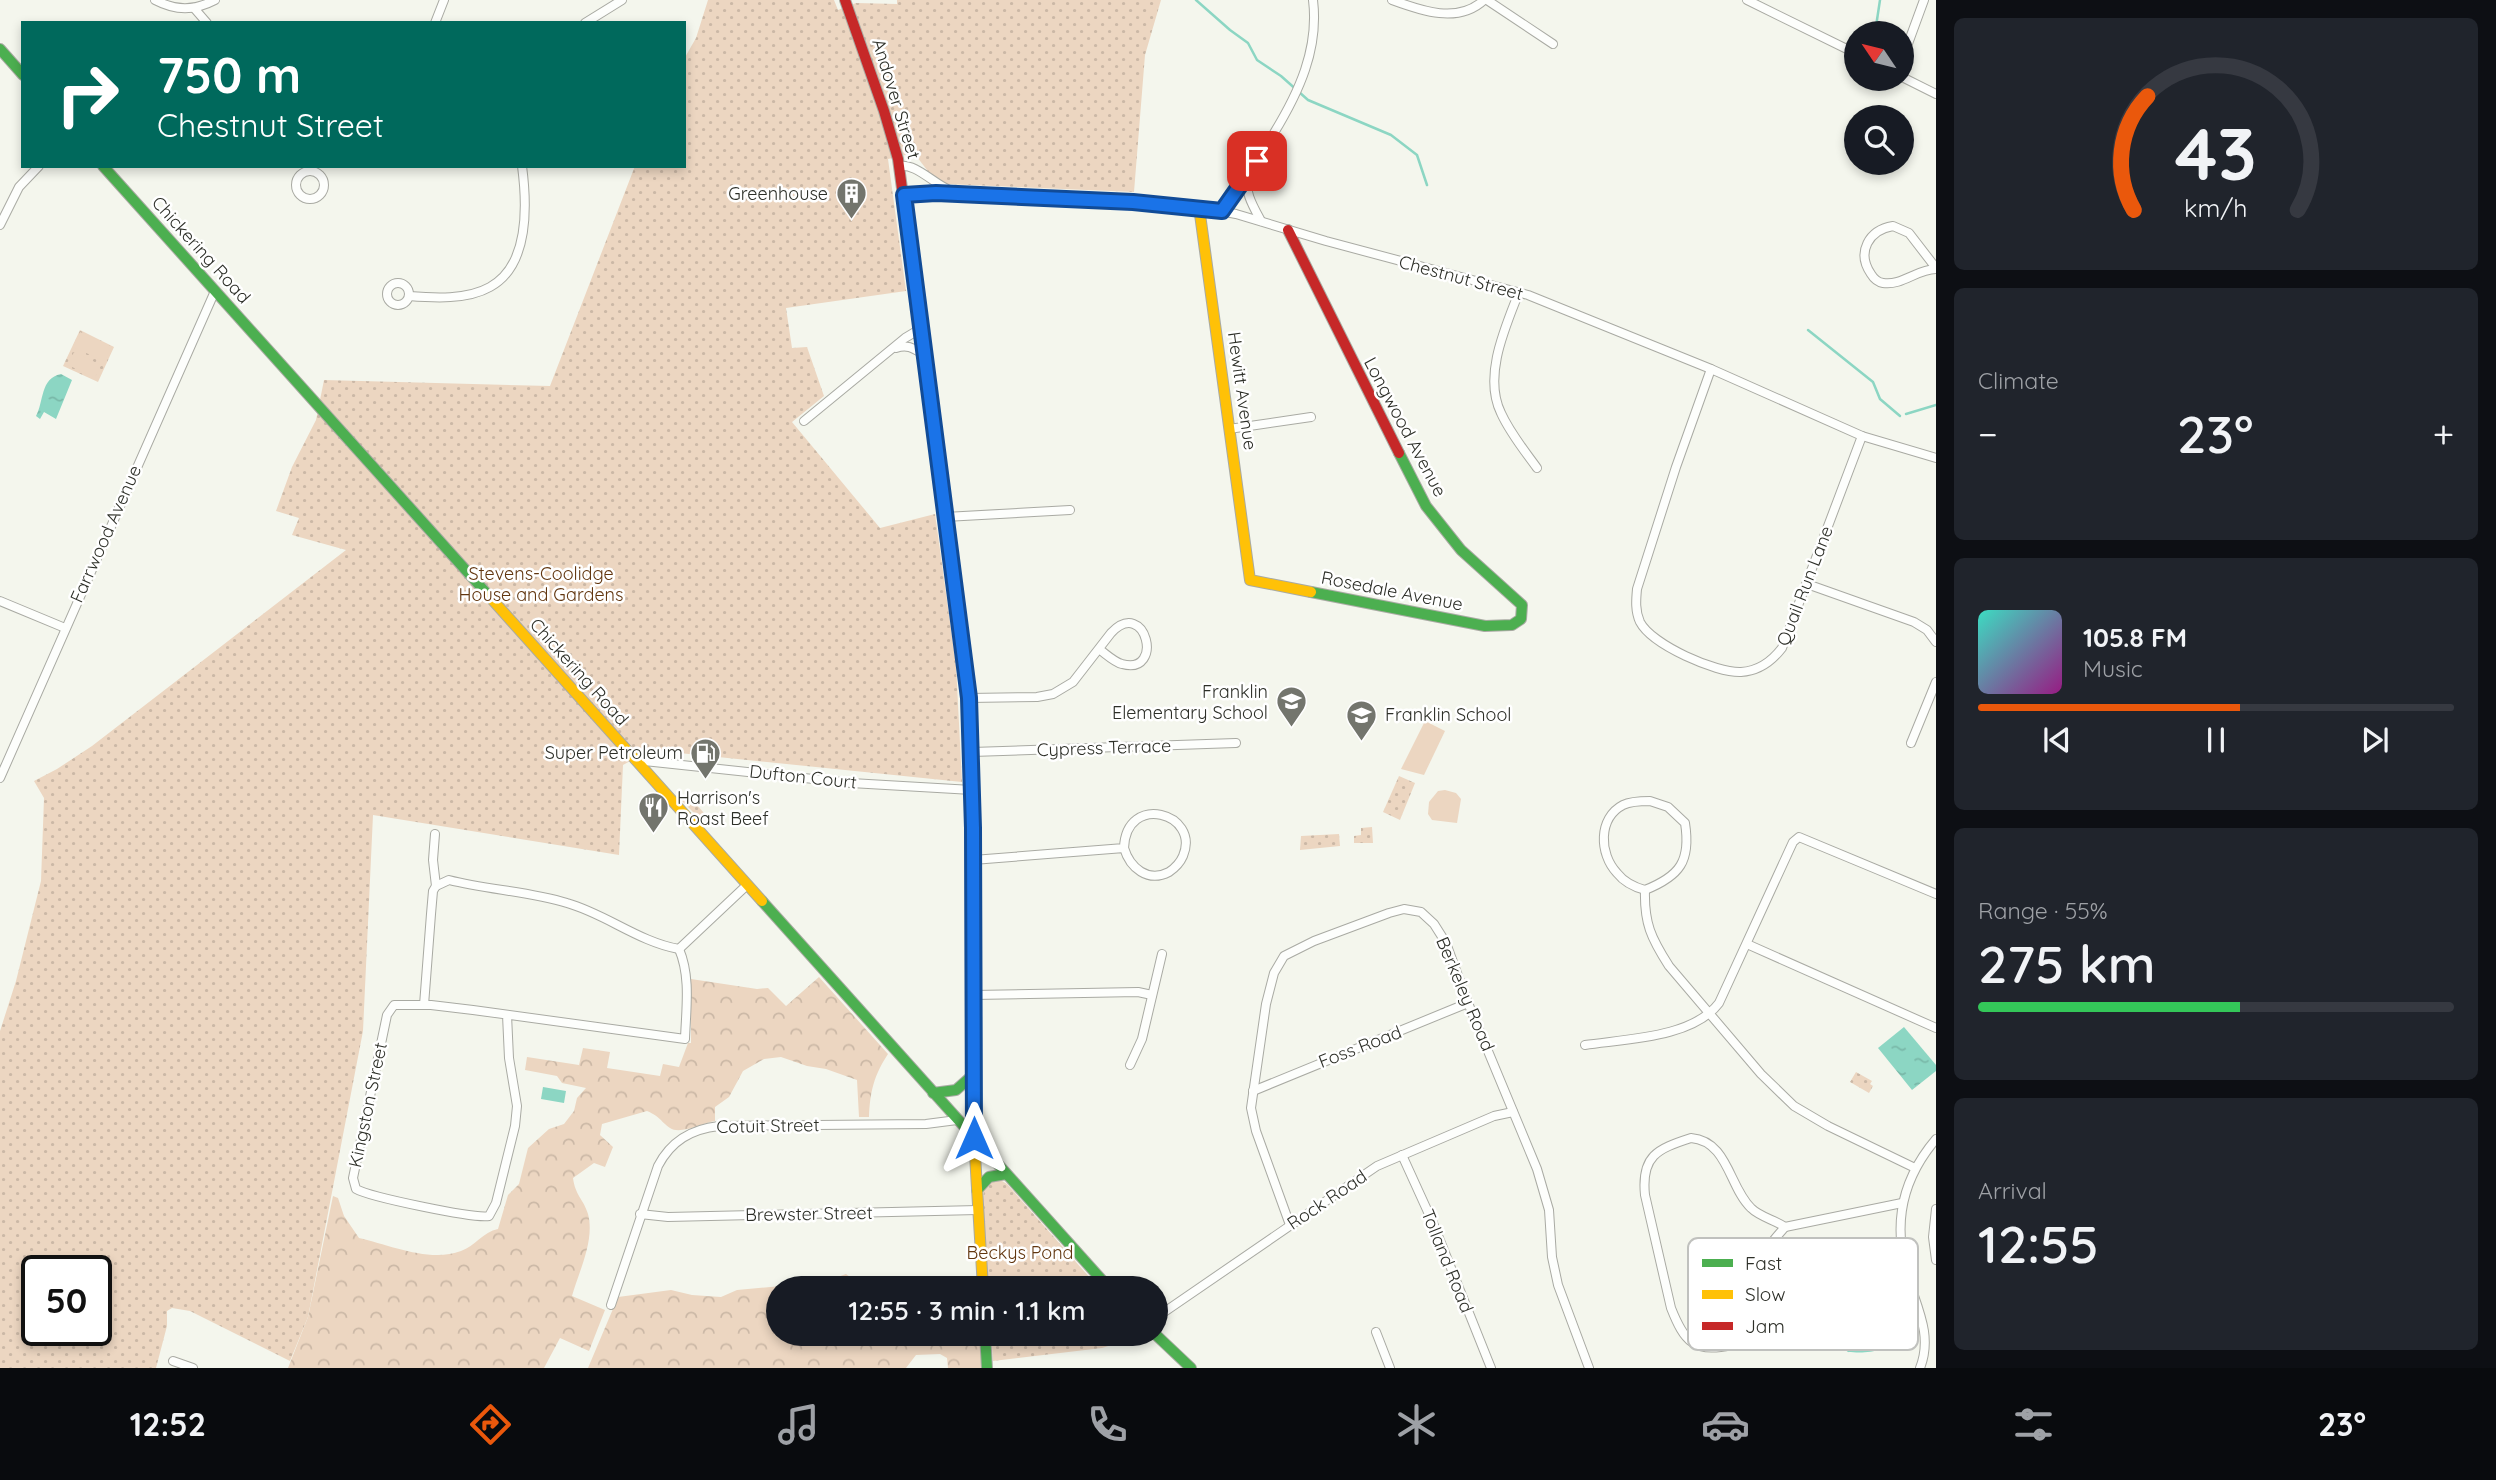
<!DOCTYPE html>
<meta charset="utf-8">
<style>
body{margin:0;font-family:Quicksand,sans-serif;background:#20242c;color:#f1f3f6;height:100vh;display:flex;flex-direction:column;font-size:26px;white-space:nowrap}
*{box-sizing:border-box;margin:0}
p{font-size:23px;color:#9ea1a6}
.icon{flex:none;width:38px;height:38px;fill:none;stroke:currentColor;stroke-width:2;stroke-linecap:round;stroke-linejoin:round}
.map{position:relative;flex:1;overflow:hidden}
.panel{display:flex;flex-direction:column;gap:18px;padding:18px;background:#0d0f14;width:560px}
.panel>*{flex:none}
.hud{position:absolute;left:21px;top:21px;width:665px;height:147px;border-radius:0px;box-shadow:0 4px 10px #0003;background:#00695c;color:#fff;overflow:hidden}
.needle{width:46px;rotate:305deg}
.tools{position:absolute;left:1844px;top:21px;display:grid;gap:14px}
.tools a{display:grid;place-items:center;width:70px;height:70px;border-radius:50%;background:#171b24;box-shadow:0 4px 10px #0003;font-size:35px}
.speed{position:absolute;left:21px;top:1255px;display:flex;gap:14px;font-size:35px;font-weight:700;text-align:center}
.speed>*{display:grid;place-content:center;width:91px;height:91px;border-radius:50%;background:#171b24;box-shadow:0 4px 10px #0003;line-height:1}
.speed .limit{border:4px solid #111;border-radius:10px;background:#fff;color:#111}
.pin{position:absolute;display:grid;place-items:center;width:60px;height:60px;color:#fff;margin:-30px;border-radius:14px;box-shadow:0 4px 10px #0006}
.me{position:absolute;width:77px;margin:-38px;rotate:0deg;stroke-linejoin:round;filter:drop-shadow(0 0 5px #0008)}
.turn{display:flex;align-items:center;gap:24px;height:147px;padding:0 21px;font-size:32px}
.turn .icon{width:91px;height:91px;stroke-width:2.5}
.turn b{display:block;font-size:49px;line-height:60px}
.big{font-size:52px;font-weight:600;line-height:1.1}
.panel .tile{flex:1;display:flex;flex-direction:column;justify-content:center;gap:10px;min-width:0;padding:0 24px;border-radius:10px;background:#20242c}
.panel .dial{align-items:center;gap:0}
.dial svg{height:182px;overflow:visible;fill:none;stroke:#363941;stroke-width:7;stroke-linecap:round;text-anchor:middle}
.dial text{fill:#f1f3f6;stroke:none}
.song{display:flex;align-items:center;gap:21px}
.cover{width:84px;height:84px;border-radius:10px;background:linear-gradient(135deg,hsl(170 70% 55%),hsl(310 70% 35%))}
.played{height:7px;border-radius:4px;background:linear-gradient(90deg,#ea580c 55%,#363941 55%)}
.keys{display:flex;justify-content:space-around;direction:ltr}
.heat{display:flex;justify-content:space-between;align-items:center;font-size:38px;direction:ltr}
.charge{height:10px;border-radius:5px;background:linear-gradient(90deg,#34c759 55%,#363941 0)}
.trip{position:absolute;left:766px;top:1276px;width:402px;height:70px;border-radius:35px;background:#171b24;box-shadow:0 4px 10px #0003;font-weight:600;line-height:70px;text-align:center}
.dock{display:flex;height:112px;justify-content:space-around;align-items:center;background:#090b0e;color:#9ea1a6}
.dock .icon{width:49px;height:49px}
.dock .current{color:#ea580c}
.dock b{font-size:32px;color:#f1f3f6}
main{display:flex;flex:1;min-height:0}
.map>svg:first-child{display:block}
.green{fill:url(#green-dots);fill-rule:evenodd}
.forest{fill:url(#forest-crowns)}
.pitch{fill:#ecd6c1}
.water{fill:url(#water-ripples)}
.lines{fill:none;stroke-linecap:round;stroke-linejoin:round}
.stream{stroke:#8cd6c3;stroke-width:2.5}
.street-casing{stroke:#a9aaa3;stroke-width:10}
.fast-casing{stroke:#a9aaa3;stroke-width:12}
.slow-casing{stroke:#a9aaa3;stroke-width:12}
.jam-casing{stroke:#a9aaa3;stroke-width:12}
.street{stroke:#fdfefc;stroke-width:8}
.fast{stroke:#4caf50;stroke-width:10}
.slow{stroke:#ffc107;stroke-width:10}
.jam{stroke:#c62828;stroke-width:10}
.route-casing{stroke:#114b97;stroke-width:18}
.route{stroke:#1a73e8;stroke-width:12}
.labels{text-anchor:middle;stroke-width:5;stroke-linejoin:round;paint-order:stroke}
.street-label{font-size:18px;fill:#2d2f28;stroke:#fff}
.poi-label{font-size:18px;fill:#2d2f28;stroke:#fff;text-anchor:end}
.park-label{font-size:18px;fill:#62360f;stroke:#fff}
.key{fill:#fff;stroke:#c0c1be;stroke-width:2}
.key-label{font-size:19px;fill:#2d2f28}
</style>
<main>
<div class="map">
<svg width="1936" height="1368" viewBox="0 0 1936 1368">
<defs>
<pattern id="green-dots" width="8" height="8" patternUnits="userSpaceOnUse" patternTransform="scale(1.75)"><rect width="8" height="8" fill="#ecd6c1"/><path d="M2 2h.1M6 6h.1" fill="none" stroke="#cbb8a6" stroke-width="1.8" stroke-linecap="round"/></pattern>
<pattern id="forest-crowns" width="20" height="18" patternUnits="userSpaceOnUse" patternTransform="scale(1.75)"><rect width="20" height="18" fill="#ecd6c1"/><path d="M2 6a3 3 0 1 1 6 0M12 15a3 3 0 1 1 6 0" fill="none" stroke="#cbb8a6"/></pattern>
<pattern id="water-ripples" width="26" height="14" patternUnits="userSpaceOnUse" patternTransform="scale(1.75)"><rect width="26" height="14" fill="#8cd6c3"/><path d="M2 4q2-2 4 0t4 0M15 11q2-2 4 0t4 0" fill="none" stroke="#79b8a8"/></pattern>
</defs>
<rect width="100%" height="100%" fill="#f4f6ed"/>
<!-- green -->
<g class="green">
<path d="M708,0H834L838,10L856,3L897,4V0H1161L1145,55L1134,192L945,184L930,174L914,153L888,159L906,291L786,308L792,348L807,347L824,396L792,422L880,528L935,514L956,665L962,782L650,750L623,765L619,855L373,815L363,1031L308,1317L290,1361L190,1311L172,1308L167,1311V1326L156,1368H0V1031L16,981L41,881L44,798L34,781L57,769L92,746L346,550L292,535L299,518L276,511L292,467L316,420L324,380L550,386L635,166H684V59L696,38ZM37,1270H96V1330H37Z"/>
<path d="M80,330L114,347L98,382L63,366Z"/>
<path d="M1399,776L1415,783L1400,820L1383,812Z"/>
<path d="M680,795L689,796L704,813L703,822L679,798Z"/>
<path d="M1372,827L1373,843H1354V836L1361,835V828Z"/>
<path d="M1339,834L1340,846L1300,850L1301,836Z"/>
<path d="M1856,1072L1872,1081L1870,1084L1873,1086L1869,1093L1850,1082Z"/>
<path d="M992,1181H1002L1007,1184L1099,1288H988L983,1200L984,1188Z"/>
<path d="M991,1334H1142L1143,1335L1102,1348L993,1361Z"/>
</g>
<!-- forest -->
<g class="forest">
<path d="M819,977L888,1054C874,1075 870,1092 869,1117H859L857,1080L826,1069L807,1066L781,1057L764,1059L743,1071L729,1097L715,1107V1121C703,1123 680,1135 670,1128C660,1121 661,1117 647,1111L602,1124L600,1135L613,1147L605,1167L594,1163L573,1178C575,1195 584,1200 588,1214C595,1240 579,1271 572,1296L605,1310L589,1351L560,1338L544,1368H288L308,1317L333,1196L338,1198L344,1216L359,1238C390,1245 430,1263 461,1251C475,1246 483,1232 498,1229L508,1195L519,1184L528,1148L549,1129L564,1124L574,1111L577,1098L586,1088L562,1083L557,1076L525,1070L527,1057L579,1065L583,1048L610,1052L607,1068L660,1076L663,1064L679,1067L688,1043H691V979L757,989L768,988L786,1006Z"/>
<path d="M846,1274L854,1280L851,1288H807Z"/>
<path d="M782,1286L792,1288H779V1334H866L873,1339L892,1335L910,1336L927,1344L959,1341L960,1334H982V1368H948L947,1358L940,1354L916,1355L906,1368H588L618,1297L671,1290L692,1295L721,1297L737,1290Z"/>
</g>
<!-- pitch -->
<g class="pitch">
<path d="M80,332L113,347L106,362L73,347Z"/>
<path d="M74,352L101,365L95,378L68,365Z"/>
<path d="M1425,721L1445,731L1424,775L1401,769Z"/>
<path d="M1445,790L1456,793L1461,799L1457,823L1432,820L1428,814L1429,802L1438,791Z"/>
</g>
<!-- water -->
<g class="water">
<path d="M61,374L72,380L56,419L44,412L40,419L36,416C44,402 40,378 61,374Z"/>
<path d="M1904,1027L1936,1065V1071L1912,1090L1878,1048Z"/>
<path d="M543,1087L566,1091L564,1103L541,1099Z"/>
<path d="M1872,1302L1884,1307V1313L1875,1327L1893,1335C1890,1354 1863,1353 1848,1352C1812,1325 1845,1308 1872,1302Z"/>
<path d="M998,1334H1032L1020,1345L1004,1341Z"/>
</g>
<g class="lines">
<!-- stream -->
<g class="stream">
<path d="M1196,0L1230,30L1248,43L1257,60L1281,76L1308,100L1391,135L1417,155L1427,185"/>
<path d="M1875,33L1880,0"/>
<path d="M1808,330L1873,382L1880,399L1900,416"/>
<path d="M1906,414L1936,405"/>
</g>
<defs>
<g id="street">
<path d="M155,0C176,11 194,11 215,0"/>
<path d="M1392,0C1422,11 1458,24 1484,0"/>
<path d="M1487,0L1553,44"/>
<path d="M1747,0L1857,54"/>
<path d="M194,8L207,23"/>
<path d="M435,23L444,0"/>
<path d="M585,23L622,0"/>
<path d="M1902,60L1924,0"/>
<path d="M1902,77L1936,94"/>
<path d="M899,166C917,163 934,185 952,191"/>
<circle cx="310" cy="185" r="14"/>
<path d="M904,195L936,193L1133,202L1199,207L1236,214L1326,241L1528,295L1711,369L1862,436L1936,458"/>
<path d="M1222,211L1247,177"/>
<path d="M1261,221C1254,208 1243,190 1248,175C1253,161 1266,146 1274,133C1299,92 1319,49 1313,0"/>
<path d="M0,225L19,187L39,166"/>
<path d="M1936,268L1909,233L1893,226C1869,230 1856,252 1871,274C1874,279 1877,282 1883,283C1902,286 1917,269 1936,269"/>
<circle cx="398" cy="294" r="11"/>
<path d="M1519,292C1505,328 1483,376 1501,413C1510,433 1524,450 1537,468"/>
<path d="M409,296C434,298 467,300 490,287C530,265 527,204 522,166"/>
<path d="M896,348C907,344 913,348 923,354"/>
<path d="M1711,369L1676,467L1637,589C1636,600 1635,611 1640,622C1652,645 1716,673 1741,672C1759,671 1772,661 1782,648L1862,436"/>
<path d="M804,421L905,338L920,329"/>
<path d="M1229,429L1311,417"/>
<path d="M945,517L1070,510"/>
<path d="M1807,584L1914,622L1927,630L1936,642"/>
<path d="M0,601L65,628"/>
<path d="M969,698L1037,697L1053,694L1073,682L1111,633C1146,596 1165,676 1122,664C1114,662 1106,654 1099,649"/>
<path d="M1911,743L1936,682"/>
<path d="M972,752L1236,743"/>
<path d="M635,760L851,783L972,790"/>
<path d="M0,778L215,291"/>
<path d="M1650,801L1668,807L1685,823C1691,861 1680,876 1645,890C1634,887 1624,882 1617,873C1599,854 1598,818 1623,805C1631,801 1641,801 1650,801Z"/>
<path d="M973,860L1124,848C1130,868 1148,883 1169,872C1175,868 1180,863 1183,856C1201,813 1126,792 1124,848"/>
<path d="M436,886L449,880C488,890 528,891 567,903C606,914 639,942 679,949L747,885"/>
<path d="M1645,890C1644,923 1651,938 1669,966L1761,1074L1794,1106L1828,1126L1915,1168"/>
<path d="M1747,944L1936,1028"/>
<path d="M973,995L1138,992L1152,995"/>
<path d="M424,1005L431,914L433,891L436,886L433,860L435,834"/>
<path d="M507,1015L509,1058L517,1106L515,1126L496,1203L489,1216C475,1219 370,1197 356,1189L353,1178L387,1015L394,1005H431L473,1010L685,1039C686,1009 691,977 679,949"/>
<path d="M1585,1045C1625,1039 1693,1038 1719,1003L1793,842L1799,837L1936,894"/>
<path d="M1130,1065L1142,1039L1162,954"/>
<path d="M1253,1091L1468,1003"/>
<path d="M1691,1138C1728,1141 1729,1187 1751,1208C1760,1217 1775,1220 1785,1227C1771,1243 1755,1260 1754,1282C1753,1300 1760,1314 1752,1331C1748,1340 1740,1343 1731,1345C1694,1354 1684,1341 1671,1308L1645,1195C1641,1156 1657,1149 1691,1138Z"/>
<path d="M1402,1155L1433,1223L1491,1368"/>
<path d="M1936,1209L1933,1237L1936,1260"/>
<path d="M640,1214L668,1217L978,1210"/>
<path d="M1290,1225L1256,1131L1251,1108L1266,1004L1274,973L1284,956L1314,941L1389,913L1404,909L1421,912L1434,924L1446,943L1468,1003L1537,1169L1549,1210L1552,1257L1558,1285L1589,1368"/>
<path d="M1785,1227L1902,1203"/>
<path d="M611,1305L658,1166C671,1141 691,1129 719,1126L926,1124L957,1120"/>
<path d="M1157,1317L1377,1166L1494,1116L1513,1112"/>
<path d="M1376,1332L1390,1368"/>
<path d="M173,1361L193,1368"/>
<path d="M1920,1368C1931,1340 1921,1316 1912,1290C1892,1234 1897,1185 1936,1139"/>
</g>
<g id="fast">
<path d="M0,49L23,75"/>
<path d="M103,166L489,596"/>
<path d="M925,358L961,624L970,720"/>
<path d="M1311,592L1485,626L1512,625L1521,619L1522,605L1461,550L1426,506L1399,453"/>
<path d="M762,901L1109,1288"/>
<path d="M933,1093L956,1090L974,1074"/>
<path d="M977,1190L989,1177L1006,1174"/>
<path d="M985,1334L987,1368"/>
<path d="M1155,1334L1191,1368"/>
</g>
<g id="slow">
<path d="M1199,207L1250,580L1311,592"/>
<path d="M489,596L762,901"/>
<path d="M970,720L974,1138L983,1288"/>
</g>
<g id="jam">
<path d="M845,0L884,111L898,159L925,358"/>
<path d="M1288,230L1399,453"/>
</g>
</defs>
<!-- street casing -->
<use href="#street" class="street-casing"/>
<!-- fast casing -->
<use href="#fast" class="fast-casing"/>
<!-- slow casing -->
<use href="#slow" class="slow-casing"/>
<!-- jam casing -->
<use href="#jam" class="jam-casing"/>
<!-- street -->
<use href="#street" class="street"/>
<!-- fast -->
<use href="#fast" class="fast"/>
<!-- slow -->
<use href="#slow" class="slow"/>
<!-- jam -->
<use href="#jam" class="jam"/>
</g>
<g class="lines">
<defs>
<path id="route" d="M974,1138L973,828L969,698L904,195L936,193L1133,202L1222,211L1257,161"/>
</defs>
<!-- route casing -->
<use href="#route" class="route-casing"/>
<!-- route -->
<use href="#route" class="route"/>
</g>
<!-- icons -->
<defs>
<symbol id="building-pin" viewBox="-11 -11 22 30"><path d="M0 17L-7.5 6A9.5 9.5 0 1 1 7.5 6Z" fill="#73756d" stroke="#fff"/><path d="M-4-6H4V6H1V3H-1V6H-4ZM-2.5-4.3h1.7v1.8h-1.7ZM.8-4.3h1.7v1.8H.8ZM-2.5-1h1.7V.8h-1.7ZM.8-1h1.7V.8H.8Z" fill="#fff"/></symbol>
<symbol id="school-pin" viewBox="-11 -11 22 30"><path d="M0 17L-7.5 6A9.5 9.5 0 1 1 7.5 6Z" fill="#73756d" stroke="#fff"/><path d="M0-5L7-2L0 1L-7-2ZM-4 1L0 2.5L4 1V4Q0 6-4 4Z" fill="#fff"/></symbol>
<symbol id="fuel-pin" viewBox="-11 -11 22 30"><path d="M0 17L-7.5 6A9.5 9.5 0 1 1 7.5 6Z" fill="#73756d" stroke="#fff"/><path d="M-5.5-6h7V0h2V4h1.3V-2.5L3-4.5l.8-.8L6-3V5H2.5V1h-1V6h-7ZM-4.2-4.7v3.2H.2V-4.7Z" fill="#fff"/></symbol>
<symbol id="restaurant-pin" viewBox="-11 -11 22 30"><path d="M0 17L-7.5 6A9.5 9.5 0 1 1 7.5 6Z" fill="#73756d" stroke="#fff"/><path d="M-5-6h1v4h1v-4h1v4h1v-4h1v5L-1.5 .5V6h-2V.5L-5-1ZM5-6V6H3V1.5H1.5Q1.5-4 5-6Z" fill="#fff"/></symbol>
</defs>
<g fill-rule="evenodd">
<use href="#building-pin" x="834" y="176" width="35" height="47"/>
<use href="#school-pin" x="1274" y="684" width="35" height="47"/>
<use href="#school-pin" x="1344" y="698" width="35" height="47"/>
<use href="#fuel-pin" x="688" y="736" width="35" height="47"/>
<use href="#restaurant-pin" x="636" y="790" width="35" height="47"/>
</g>
<g class="labels">
<!-- street labels -->
<g class="street-label">
<text transform="translate(896 99) rotate(73)" y="6">Andover Street</text>
<text transform="translate(201 250) rotate(48)" y="6">Chickering Road</text>
<text transform="translate(1461 278) rotate(15)" y="6">Chestnut Street</text>
<text transform="translate(1242 391) rotate(82)" y="6">Hewitt Avenue</text>
<text transform="translate(1405 427) rotate(62)" y="6">Longwood Avenue</text>
<text transform="translate(106 534) rotate(-66)" y="6">Farrwood Avenue</text>
<text transform="translate(1805 586) rotate(-69)" y="6">Quail Run Lane</text>
<text transform="translate(1392 591) rotate(11)" y="6">Rosedale Avenue</text>
<text transform="translate(579 672) rotate(48)" y="6">Chickering Road</text>
<text transform="translate(1104 748) rotate(-2)" y="6">Cypress Terrace</text>
<text transform="translate(803 777) rotate(6)" y="6">Dufton Court</text>
<text transform="translate(1465 994) rotate(67)" y="6">Berkeley Road</text>
<text transform="translate(1360 1047) rotate(-21)" y="6">Foss Road</text>
<text transform="translate(368 1105) rotate(-78)" y="6">Kingston Street</text>
<text transform="translate(768 1126) rotate(-1)" y="6">Cotuit Street</text>
<text transform="translate(1327 1200) rotate(-34)" y="6">Rock Road</text>
<text transform="translate(809 1214) rotate(-1)" y="6">Brewster Street</text>
<text transform="translate(1447 1261) rotate(68)" y="6">Tolland Road</text>
</g>
<!-- poi labels -->
<g class="poi-label">
<text x="828" y="200">Greenhouse</text>
<text x="1268" y="698">Franklin<tspan x="1268" dy="21">Elementary School</tspan></text>
<text x="1385" y="721" text-anchor="start">Franklin School</text>
<text x="683" y="759">Super Petroleum</text>
<text x="677" y="804" text-anchor="start">Harrison's<tspan x="677" dy="21">Roast Beef</tspan></text>
</g>
<!-- park labels -->
<g class="park-label">
<text x="541" y="580">Stevens-Coolidge<tspan x="541" dy="21">House and Gardens</tspan></text>
<text x="1020" y="1259">Beckys Pond</text>
</g>
</g>
<!-- legend -->
<rect x="1688" y="1238" width="230" height="112" rx="10" class="key"/>
<rect x="1702" y="1259" width="31" height="8" fill="#4caf50"/>
<rect x="1702" y="1290" width="31" height="9" fill="#ffc107"/>
<rect x="1702" y="1322" width="31" height="8" fill="#c62828"/>
<g class="key-label">
<text x="1745" y="1270">Fast</text>
<text x="1745" y="1301">Slow</text>
<text x="1745" y="1333">Jam</text>
</g>
</svg>
<div class="tools">
<a><svg class="needle" viewBox="-14 -14 28 28"><path d="M0-13l5 13h-10z" fill="#e53935"/><path d="M0 13l5-13h-10z" fill="#9ea1a6"/></svg></a>
<a><svg class="icon" aria-label="search" viewBox="0 0 24 24"><circle cx="10" cy="10" r="6"/><path d="M15 15l6 6"/></svg></a>
</div>
<div class="speed"><div class="limit">50</div></div>
<div class="pin" style="left:1257px;top:161px;background:#d93025"><svg class="icon" aria-label="arrive" viewBox="0 0 24 24"><path d="M6 21V4h12l-3 4 3 4H6"/></svg></div>
<svg class="me" style="left:974px;top:1138px" viewBox="-20 -20 40 40"><path d="M0-17L14 15 0 8-14 15z" fill="#1a73e8" stroke="#fff" stroke-width="4"/></svg>
<div class="trip">12:55 · 3 min · 1.1 km</div>
<div class="hud">
<div class="turn"><svg class="icon" aria-label="right" viewBox="0 0 24 24"><path d="M7 20v-9h11M14 6l5 5-5 5"/></svg><div><b>750 m</b>Chestnut Street</div></div>
</div>
</div>
<section class="panel">
<div class="tile dial"><svg viewBox="0 0 100 80">
<path d="M14 69A42 42 0 1 1 86 69"/>
<path d="M14 69A42 42 0 0 1 20 19" stroke="#ea580c"/>
<text x="50" y="56" font-size="32" font-weight="700">43</text>
<text x="50" y="72" font-size="11">km/h</text>
</svg></div>
<div class="tile"><p>Climate</p>
<div class="heat"><a>−</a><b class="big">23°</b><a>+</a></div>
</div>
<div class="tile">
<div class="song"><i class="cover"></i><div><b>105.8 FM</b><p>Music</p></div></div>
<div class="played"></div>
<div class="keys"><svg class="icon" aria-label="previous" viewBox="0 0 24 24"><path d="M18 5L8 12l10 7zM5 5v14"/></svg><svg class="icon" aria-label="pause" viewBox="0 0 24 24"><path d="M8 5v14M16 5v14"/></svg><svg class="icon" aria-label="next" viewBox="0 0 24 24"><path d="M6 5l10 7-10 7zM19 5v14"/></svg></div>
</div>
<div class="tile"><p>Range · 55%</p><b class="big">275 km</b><div class="charge"></div></div>
<div class="tile"><p>Arrival</p><b class="big">12:55</b></div>
</section>
</main>
<nav class="dock">
<b>12:52</b>
<svg class="icon current" aria-label="directions" viewBox="0 0 24 24"><path d="M12 3l9 9-9 9-9-9zM9 14v-3h6M13 9l2 2-2 2"/></svg>
<svg class="icon" aria-label="music" viewBox="0 0 24 24"><path d="M9 18V5l10-2v13"/><circle cx="6" cy="18" r="3"/><circle cx="16" cy="16" r="3"/></svg>
<svg class="icon" aria-label="phone" viewBox="0 0 24 24"><path d="M5 4h4l2 5-3 2q2 4 5 5l2-3 5 2v4C11 20 4 13 5 4z"/></svg>
<svg class="icon" aria-label="climate" viewBox="0 0 24 24"><path d="M12 3v18M4 7l16 10M4 17L20 7"/></svg>
<svg class="icon" aria-label="car" viewBox="0 0 24 24"><path d="M5 17H2v-5l4-1 3-4h7l3 4 3 1v5h-3M9 17h6M6 11h13"/><circle cx="7" cy="17" r="2"/><circle cx="17" cy="17" r="2"/></svg>
<svg class="icon" aria-label="filters" viewBox="0 0 24 24"><path d="M4 7h16M4 17h16"/><circle cx="9" cy="7" r="2"/><circle cx="15" cy="17" r="2"/></svg>
<b>23°</b>
</nav>
